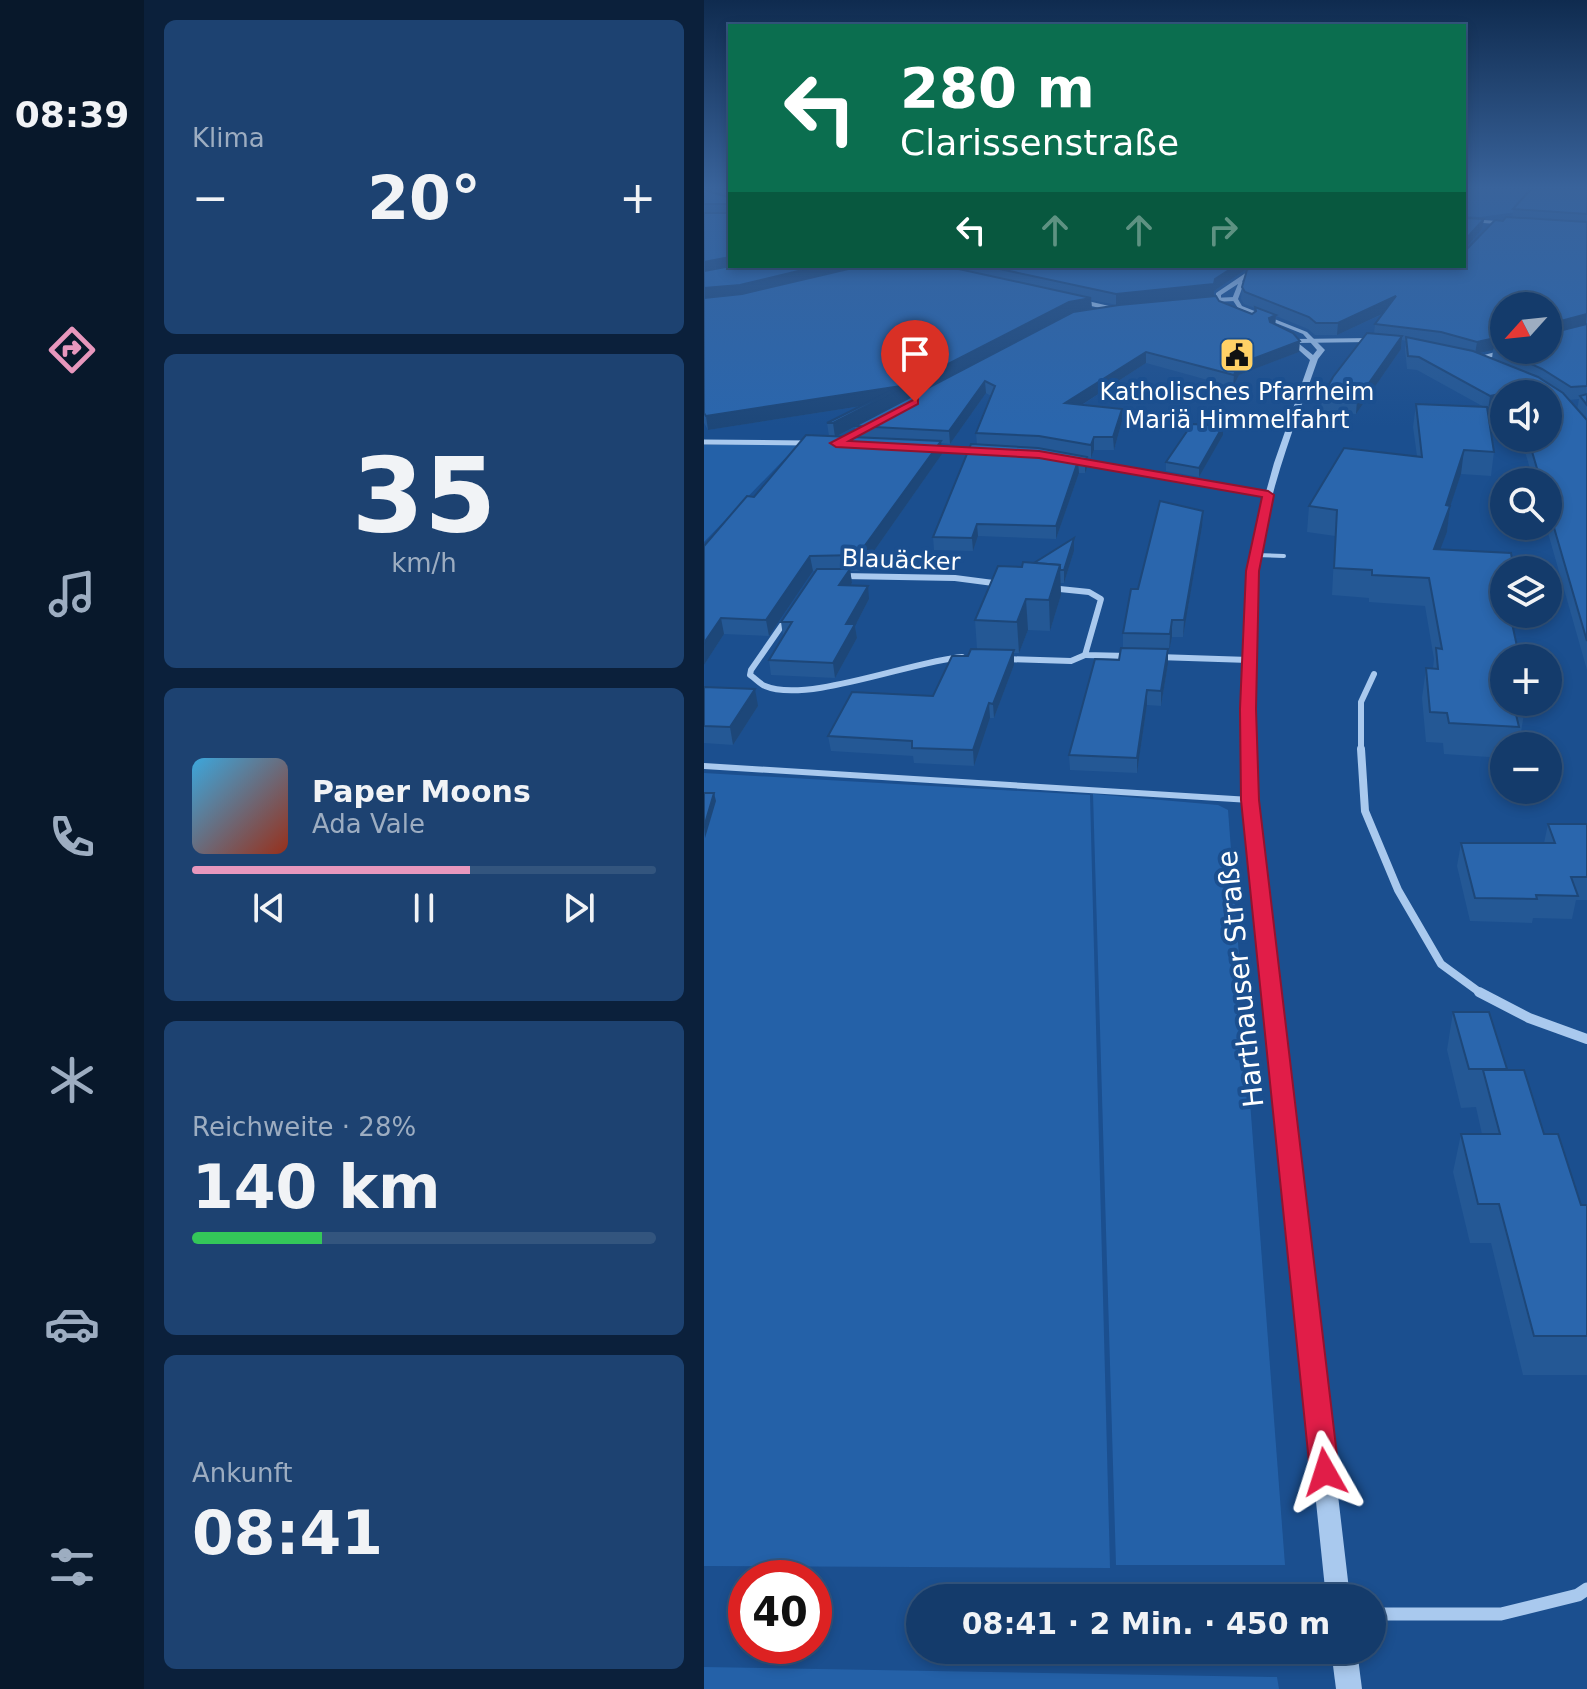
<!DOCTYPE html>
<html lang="de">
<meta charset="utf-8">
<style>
body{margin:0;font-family:"DejaVu Sans",sans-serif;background:#1d4271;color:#f1f3f6;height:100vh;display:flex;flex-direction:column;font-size:30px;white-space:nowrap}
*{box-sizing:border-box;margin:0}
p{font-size:26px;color:#9dadc1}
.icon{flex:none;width:44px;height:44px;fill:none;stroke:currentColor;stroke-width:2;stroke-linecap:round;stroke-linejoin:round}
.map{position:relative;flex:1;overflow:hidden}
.details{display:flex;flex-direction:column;gap:20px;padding:20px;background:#0b203b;width:560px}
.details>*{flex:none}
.top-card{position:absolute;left:24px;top:24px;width:738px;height:244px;border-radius:0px;box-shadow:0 4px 12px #0003,0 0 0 2px #33557e;background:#0b6e4f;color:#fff;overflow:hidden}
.needle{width:52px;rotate:243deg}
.fabs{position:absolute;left:786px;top:292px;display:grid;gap:16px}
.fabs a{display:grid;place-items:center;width:72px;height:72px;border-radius:50%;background:#143b6b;box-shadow:0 4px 12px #0003,0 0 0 2px #33557e;font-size:40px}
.speed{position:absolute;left:24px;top:1560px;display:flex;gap:16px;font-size:40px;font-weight:700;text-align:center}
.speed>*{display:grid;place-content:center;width:104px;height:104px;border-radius:50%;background:#143b6b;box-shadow:0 4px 12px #0003,0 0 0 2px #33557e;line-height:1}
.speed .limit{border:12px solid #d22;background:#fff;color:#111}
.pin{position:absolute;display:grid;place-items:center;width:68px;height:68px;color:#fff;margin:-82px -34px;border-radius:50% 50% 50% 0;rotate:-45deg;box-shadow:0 0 8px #0007}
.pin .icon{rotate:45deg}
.me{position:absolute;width:88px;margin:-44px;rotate:354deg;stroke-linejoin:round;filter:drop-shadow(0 0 6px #0008)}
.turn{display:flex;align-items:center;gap:28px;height:168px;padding:0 40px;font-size:36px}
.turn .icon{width:104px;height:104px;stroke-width:2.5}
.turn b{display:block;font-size:56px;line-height:68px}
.lanes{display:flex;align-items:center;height:76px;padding:0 40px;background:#0003;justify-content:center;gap:40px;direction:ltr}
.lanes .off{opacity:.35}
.big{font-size:60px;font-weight:700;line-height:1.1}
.details .card{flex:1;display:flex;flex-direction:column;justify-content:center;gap:12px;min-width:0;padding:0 28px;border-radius:12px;background:#1d4271}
.details .dial{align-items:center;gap:0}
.dial b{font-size:104px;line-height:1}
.song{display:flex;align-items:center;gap:24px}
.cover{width:96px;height:96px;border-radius:12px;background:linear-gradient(135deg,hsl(200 70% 55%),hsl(10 70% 35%))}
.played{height:8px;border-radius:4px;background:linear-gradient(90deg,#e797bd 60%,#33557e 60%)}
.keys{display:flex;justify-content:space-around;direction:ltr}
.heat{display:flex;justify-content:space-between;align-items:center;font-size:44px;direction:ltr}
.charge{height:12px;border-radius:6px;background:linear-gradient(90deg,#34c759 28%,#33557e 0)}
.trip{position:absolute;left:202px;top:1584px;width:480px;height:80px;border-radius:40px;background:#143b6b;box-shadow:0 4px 12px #0003,0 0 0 2px #33557e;font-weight:700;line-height:80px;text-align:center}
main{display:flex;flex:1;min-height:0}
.dock{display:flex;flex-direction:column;width:144px;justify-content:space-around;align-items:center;background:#08182b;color:#9dadc1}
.dock .icon{width:56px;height:56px}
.dock .active{color:#e797bd}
.dock b{font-size:36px;color:#f1f3f6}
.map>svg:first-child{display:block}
.green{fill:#2461a8}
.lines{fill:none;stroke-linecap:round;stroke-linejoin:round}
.service-far1{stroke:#a9c9ee;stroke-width:4}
.service{stroke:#a9c9ee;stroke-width:6}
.minor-far6{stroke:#a9c9ee;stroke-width:3}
.minor-far5{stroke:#a9c9ee;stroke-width:4}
.minor-far4{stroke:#a9c9ee;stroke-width:5}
.minor-far3{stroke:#a9c9ee;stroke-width:6}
.minor-far2{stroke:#a9c9ee;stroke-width:8}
.minor-far1{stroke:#a9c9ee;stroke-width:10}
.minor{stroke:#a9c9ee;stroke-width:13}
.tertiary{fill:#a9c9ee;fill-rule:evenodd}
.wall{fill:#245895;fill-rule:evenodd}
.shaded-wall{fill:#1d4779}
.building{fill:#2a66ad;stroke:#1d4779;stroke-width:2}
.route{fill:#e11d48;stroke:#92132f;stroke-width:2}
.labels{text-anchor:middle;stroke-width:8;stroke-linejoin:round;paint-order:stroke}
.far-poi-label{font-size:24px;fill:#fff;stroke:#1b4f8f}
.far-street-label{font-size:24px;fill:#fff;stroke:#1b4f8f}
.street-label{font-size:28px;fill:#fff;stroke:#1b4f8f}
</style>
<main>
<nav class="dock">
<b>08:39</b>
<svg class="icon active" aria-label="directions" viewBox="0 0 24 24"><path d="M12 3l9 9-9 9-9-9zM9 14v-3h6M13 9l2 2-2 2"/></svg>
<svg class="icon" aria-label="music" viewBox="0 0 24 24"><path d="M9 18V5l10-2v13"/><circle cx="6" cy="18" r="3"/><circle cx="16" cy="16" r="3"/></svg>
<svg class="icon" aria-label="phone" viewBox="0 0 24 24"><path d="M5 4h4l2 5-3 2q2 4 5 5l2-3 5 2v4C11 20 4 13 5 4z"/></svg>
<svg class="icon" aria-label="climate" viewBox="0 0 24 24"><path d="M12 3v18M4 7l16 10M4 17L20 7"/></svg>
<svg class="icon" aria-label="car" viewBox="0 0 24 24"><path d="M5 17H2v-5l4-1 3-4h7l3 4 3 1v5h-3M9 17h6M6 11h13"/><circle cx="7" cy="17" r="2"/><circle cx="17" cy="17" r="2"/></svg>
<svg class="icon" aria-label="filters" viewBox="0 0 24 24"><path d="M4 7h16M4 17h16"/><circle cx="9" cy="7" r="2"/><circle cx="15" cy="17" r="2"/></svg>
</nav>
<section class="details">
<div class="card"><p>Klima</p>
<div class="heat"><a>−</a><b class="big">20°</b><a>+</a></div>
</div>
<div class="card dial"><b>35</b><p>km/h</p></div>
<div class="card">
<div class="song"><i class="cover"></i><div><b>Paper Moons</b><p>Ada Vale</p></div></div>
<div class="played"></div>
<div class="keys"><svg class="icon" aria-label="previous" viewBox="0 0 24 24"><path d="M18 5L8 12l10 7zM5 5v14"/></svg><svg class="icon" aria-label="pause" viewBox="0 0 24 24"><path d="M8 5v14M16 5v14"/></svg><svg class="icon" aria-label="next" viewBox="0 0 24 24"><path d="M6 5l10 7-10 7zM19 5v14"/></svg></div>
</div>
<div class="card"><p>Reichweite · 28%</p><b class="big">140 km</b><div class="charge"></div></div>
<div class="card"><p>Ankunft</p><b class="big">08:41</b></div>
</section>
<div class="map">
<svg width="883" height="1689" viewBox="0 0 883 1689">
<rect width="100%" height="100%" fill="#1b4f8f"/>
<!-- green -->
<g class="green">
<path d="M760,189H883L851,207L776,217L760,216Z"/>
<path d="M95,444L0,542V445Z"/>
<path d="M0,773L386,795L406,1568L0,1566Z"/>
<path d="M389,794L514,805L524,810L581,1565H412Z"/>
<path d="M0,1667L573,1677L575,1689H0Z"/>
</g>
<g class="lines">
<!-- service-far1 -->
<path class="service-far1" d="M551,555L580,556"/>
<!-- service -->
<path class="service" d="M0,766L546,800"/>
<!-- minor-far6 -->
<path class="minor-far6" d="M760,220L799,223"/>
<!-- minor-far5 -->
<g class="minor-far5">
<path d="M508,300L531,299"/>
<path d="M379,302L409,309"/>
<path d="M592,341L667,340"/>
<path d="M773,359L807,350"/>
</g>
<!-- minor-far4 -->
<g class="minor-far4">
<path d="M0,442L103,443"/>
<path d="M229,448L275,451"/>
<path d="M372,460L564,495"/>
</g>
<!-- minor-far3 -->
<g class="minor-far3">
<path d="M139,576L251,578L297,584"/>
<path d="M346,588L385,592L397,599L381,655L424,656"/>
<path d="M83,618L47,670L46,675C51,678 56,684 61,686C102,704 209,661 258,657"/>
<path d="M454,657L545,660"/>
<path d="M300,659L367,661L381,655"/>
<path d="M657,751V702L670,674"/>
</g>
<!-- minor-far2 -->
<path class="minor-far2" d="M657,749L661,811L694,890L737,964L778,994"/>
<!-- minor-far1 -->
<path class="minor-far1" d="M775,992L825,1018L883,1039"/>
<!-- minor -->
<path class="minor" d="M668,1614H797L874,1595L883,1589"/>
<!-- tertiary -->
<g class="tertiary">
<path d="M552,266H559L538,281L540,283L534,299L538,306L603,332L621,350L614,359C593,419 569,479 558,542C543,627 551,715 553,800L646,1598H622L539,800L538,714L539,627L548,542L570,463L606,360L578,335L583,334L609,355L613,350L599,334L534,308L528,299L534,284L517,295V302L527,311V313H523L512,304V293Z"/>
<path d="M627,1650H653L658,1689H632Z"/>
</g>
</g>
<!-- wall -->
<g class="wall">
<path d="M0,189H26V266H547L510,291V296L515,301L548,314L551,312V308L540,304L537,299L538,287L760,218L780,219L778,229L761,250V251L799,221L808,218L809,209L883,189V670L842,526H844V482H830L817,438H844V394H800V406L783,409L790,452L787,476L757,474L746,506L743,532L736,549L800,570V614L814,651L813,658L822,702L817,732H814L811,746H800V758L740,754L739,743L722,742L718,698L722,668H729L730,659L721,606L665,602V598L628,595L631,536L603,532L605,506L713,456L709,427L712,404L780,407L713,370L703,369L701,349L702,341L698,340L697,349L652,414L617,411L618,397L670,334L671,324L679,314L633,335H611L604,329L572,316L571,325L595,352L535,375L529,387L442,363L378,405L418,409V421L410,450H390L387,458L383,457V468L381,473H375L352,539L274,536L269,551L230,550L229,537L273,445L272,433L287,396L282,393L246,444L237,443L238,454L156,571H146L148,583L146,585L165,599L151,626L153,638L131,678L67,675L65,660L79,636L77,622L112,571H109L65,636L20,634L0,665V546L50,497L125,436L123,423L158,406L4,430L0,423ZM387,300L408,304L411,305L388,309ZM800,306L844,350H800ZM789,350L788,359L776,353ZM875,399L873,410L865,400ZM151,427L152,437L133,436Z"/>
<path d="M519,426V435L495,477L462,471V462Z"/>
<path d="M499,511L498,527L479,637H468L465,652H464V664L457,706L443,705L433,773L366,770L365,755L415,660L419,648V633L434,589Z"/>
<path d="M370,538V551L360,583H356L357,595L346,631L324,630L315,653H310V665L290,718H286L270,766L210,763L209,756L127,751L124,736L229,696L264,656L273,649L271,620L318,567L330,563Z"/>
<path d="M0,687L54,706L29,745L0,743Z"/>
<path d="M844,824H883V900H872L868,919L829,918L828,923L766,921L753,866L757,843H840Z"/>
<path d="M749,1012L803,1069L840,1134L877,1205H883V1375H819L787,1243H766L749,1172L757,1134H778L772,1107L757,1108L743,1050Z"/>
</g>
<!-- shaded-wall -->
<g class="shaded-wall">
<path d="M780,219L778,229L760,250V241Z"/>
<path d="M26,257V266L0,273V262Z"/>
<path d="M115,266H156L38,296L0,300V288Z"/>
<path d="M531,266H547L510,291V296L412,305V294L511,279Z"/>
<path d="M692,296L691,308L633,335L634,323Z"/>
<path d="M387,298L388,310L366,314L131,437L129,423L164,405L4,430L2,416L365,302Z"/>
<path d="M883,314L882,326L844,336L845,324Z"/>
<path d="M572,315L571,326L564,328L565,318Z"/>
<path d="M698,336L697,349L652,414L653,400Z"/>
<path d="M800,336V348L790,347L789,350L771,354L773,342Z"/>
<path d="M596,341L595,352L535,375L529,387L530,375L535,364Z"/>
<path d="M442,352V363L362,415L361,403Z"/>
<path d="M281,381L282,393L246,444L245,431Z"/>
<path d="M810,391V394H800V406L784,410L786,396Z"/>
<path d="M418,409V421L410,450L409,437Z"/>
<path d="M519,426V435L495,477V468Z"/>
<path d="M390,437V450L387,458V445Z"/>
<path d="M237,441L238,454L156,571L154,555Z"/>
<path d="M760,450L757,474L746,507L743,532L726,576L730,549L742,505Z"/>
<path d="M383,457V468L381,473V461Z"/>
<path d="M374,461L375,473L352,539V526Z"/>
<path d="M499,511L498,527L479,637L480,620Z"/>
<path d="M273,524L274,536L269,551L268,538Z"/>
<path d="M370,538V551L360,583V570Z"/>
<path d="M106,556L109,571L65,636L62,620Z"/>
<path d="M356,565L357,595L346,631L345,600Z"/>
<path d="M146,569L148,583L137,598L135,585Z"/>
<path d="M164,586L165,599L151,626L153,638L131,678L129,663L142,624Z"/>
<path d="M322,599L324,630L315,653L313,622Z"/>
<path d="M17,618L20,634L0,665V643Z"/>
<path d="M468,620V637L465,652L466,634Z"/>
<path d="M464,649V664L457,706V691Z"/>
<path d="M310,650V665L290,718L289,704Z"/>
<path d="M51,689L54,706L29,745L26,727Z"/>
<path d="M443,690V705L433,773V758Z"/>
<path d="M285,703L286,718L270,766L269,750Z"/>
<path d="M10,793L12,801L1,838L0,827Z"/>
</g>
<!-- building -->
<g class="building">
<path d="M827,189H883V214L809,209Z"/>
<path d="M0,190L24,197L26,196V205L24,204H0Z"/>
<path d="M26,211V257L0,262V213H24Z"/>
<path d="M802,217L883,222V314L845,324L844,326V306H800V336L773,342L737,332L671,324L692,296L634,323H612L605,317L541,292L538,287L543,270L549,266H760V248L761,251L791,220L799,221Z"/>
<path d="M760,218L780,219L760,241Z"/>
<path d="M27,266H115L36,285L0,288V271Z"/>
<path d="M157,266H241L387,298L365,302L129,423H123L197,386L2,416L0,413V298L38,294Z"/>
<path d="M282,266H531L511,279L510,284L412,294Z"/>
<path d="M512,296L515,301L548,314L552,311L551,307L572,315L565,318L566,322L589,333L596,341L535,364L530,375L442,352L361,403L418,409L409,437H390L387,445L335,436L272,433L291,386L281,381L245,431L151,426L369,312L415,305Z"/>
<path d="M883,324V386L867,387L838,369L790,347L800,345V350H844V332L847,333Z"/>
<path d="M663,333L698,336L653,400L618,397L629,377Z"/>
<path d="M702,337L769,351L834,377L859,393L883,420V641L844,507V482H837L824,438H844V394H811L810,391L786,396L715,357L704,356Z"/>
<path d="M883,394V405L876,396Z"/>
<path d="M712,404L783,407L790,452L760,450L742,505L746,506L730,549L807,553L810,570H800V581H798L800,589V614H806L814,651H812L813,658H800V702H809L815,727L745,723L743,713L726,712L722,668L734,669L732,648L738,649L725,578L668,575V570L630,568L633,510L605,506L640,448L718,457Z"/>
<path d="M488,424L519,426L495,468L462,462Z"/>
<path d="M102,435L237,441L154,555L106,556L62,620L17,618L0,643V546L43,496L50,497Z"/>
<path d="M267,444L334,448L383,457L381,461H374L352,526L273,524L268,538L229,537Z"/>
<path d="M456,501L499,511L480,620H468L466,634L419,633L427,589H434Z"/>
<path d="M370,538L360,570H356V565L330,563Z"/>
<path d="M319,562L356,565L345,600L322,599L313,622L271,620L294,566L318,567Z"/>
<path d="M113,569H146L135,585L164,586L142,624H151L129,663L65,660L88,622H77Z"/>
<path d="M417,648L464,649L457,691L443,690L433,758L365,755L391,659L415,660Z"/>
<path d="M267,649L310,650L289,704L285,703L269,750L208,748V741L124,736L148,692L229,696L248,656H264Z"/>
<path d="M0,687L51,689L26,727L0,726Z"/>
<path d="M0,793H10L0,827Z"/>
<path d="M844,824H883V877H867L874,896L832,895L833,899L771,898L757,843H851Z"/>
<path d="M749,1012H785L803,1069H765Z"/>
<path d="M779,1070H820L840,1134H854L877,1205H883V1336H830L795,1204H774L757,1134H796Z"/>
</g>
<!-- sky -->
<linearGradient id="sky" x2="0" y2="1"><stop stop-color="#0f2b4f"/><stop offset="0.44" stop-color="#39639b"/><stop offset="1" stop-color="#39639b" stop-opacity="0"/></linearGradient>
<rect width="883" height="426" fill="url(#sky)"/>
<!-- route -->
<path class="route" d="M211,399H214V404L145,441L335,451L564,491L570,495L555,571L552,709L555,800L635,1472L631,1481L621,1486L610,1481L606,1472L537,800L536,709L542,571L558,497L335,458L132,447L126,443Z"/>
<!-- icons -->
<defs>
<symbol id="civic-square" viewBox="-11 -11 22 22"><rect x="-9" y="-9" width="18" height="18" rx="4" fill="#ffd166" stroke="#1b4f8f"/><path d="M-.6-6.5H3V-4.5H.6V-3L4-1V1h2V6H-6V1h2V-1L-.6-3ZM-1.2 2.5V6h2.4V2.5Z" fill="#111"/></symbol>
</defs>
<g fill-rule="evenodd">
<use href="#civic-square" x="513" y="335" width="40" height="40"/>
</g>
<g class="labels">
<!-- far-poi labels -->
<g class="far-poi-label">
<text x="533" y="400">Katholisches Pfarrheim<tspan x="533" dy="28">Mariä Himmelfahrt</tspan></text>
</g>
<!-- far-street labels -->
<g class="far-street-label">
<text transform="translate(197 560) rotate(2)" y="8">Blauäcker</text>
</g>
<!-- street labels -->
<g class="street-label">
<text transform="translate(536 979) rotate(-96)" y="10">Harthauser Straße</text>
</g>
</g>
</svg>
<div class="fabs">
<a><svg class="needle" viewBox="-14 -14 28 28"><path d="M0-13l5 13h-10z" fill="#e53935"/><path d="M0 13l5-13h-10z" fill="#9dadc1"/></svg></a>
<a><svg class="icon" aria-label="sound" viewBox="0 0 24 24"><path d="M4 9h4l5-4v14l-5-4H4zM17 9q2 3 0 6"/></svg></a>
<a><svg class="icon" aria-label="search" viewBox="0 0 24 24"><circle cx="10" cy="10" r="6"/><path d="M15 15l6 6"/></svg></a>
<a><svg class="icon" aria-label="layers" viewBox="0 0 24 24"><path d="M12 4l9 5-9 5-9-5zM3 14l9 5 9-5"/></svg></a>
<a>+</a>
<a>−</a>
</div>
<div class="speed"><div class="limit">40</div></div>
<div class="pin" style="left:211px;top:402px;background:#d93025"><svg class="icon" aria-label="arrive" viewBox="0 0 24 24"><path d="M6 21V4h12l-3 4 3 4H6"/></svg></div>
<svg class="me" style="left:621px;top:1472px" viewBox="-20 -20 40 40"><path d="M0-17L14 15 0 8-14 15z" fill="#e11d48" stroke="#fff" stroke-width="4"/></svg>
<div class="trip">08:41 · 2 Min. · 450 m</div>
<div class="top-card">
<div class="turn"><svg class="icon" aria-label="left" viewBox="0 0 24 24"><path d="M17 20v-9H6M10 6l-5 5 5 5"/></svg><div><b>280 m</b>Clarissenstraße</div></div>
<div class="lanes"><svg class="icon" aria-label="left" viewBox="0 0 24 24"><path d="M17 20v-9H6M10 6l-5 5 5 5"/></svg><svg class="icon off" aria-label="ahead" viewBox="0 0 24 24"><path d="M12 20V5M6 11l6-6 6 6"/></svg><svg class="icon off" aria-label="ahead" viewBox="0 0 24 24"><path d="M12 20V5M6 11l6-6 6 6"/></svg><svg class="icon off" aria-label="right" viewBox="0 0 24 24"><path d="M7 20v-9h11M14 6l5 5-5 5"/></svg></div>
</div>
</div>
</main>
